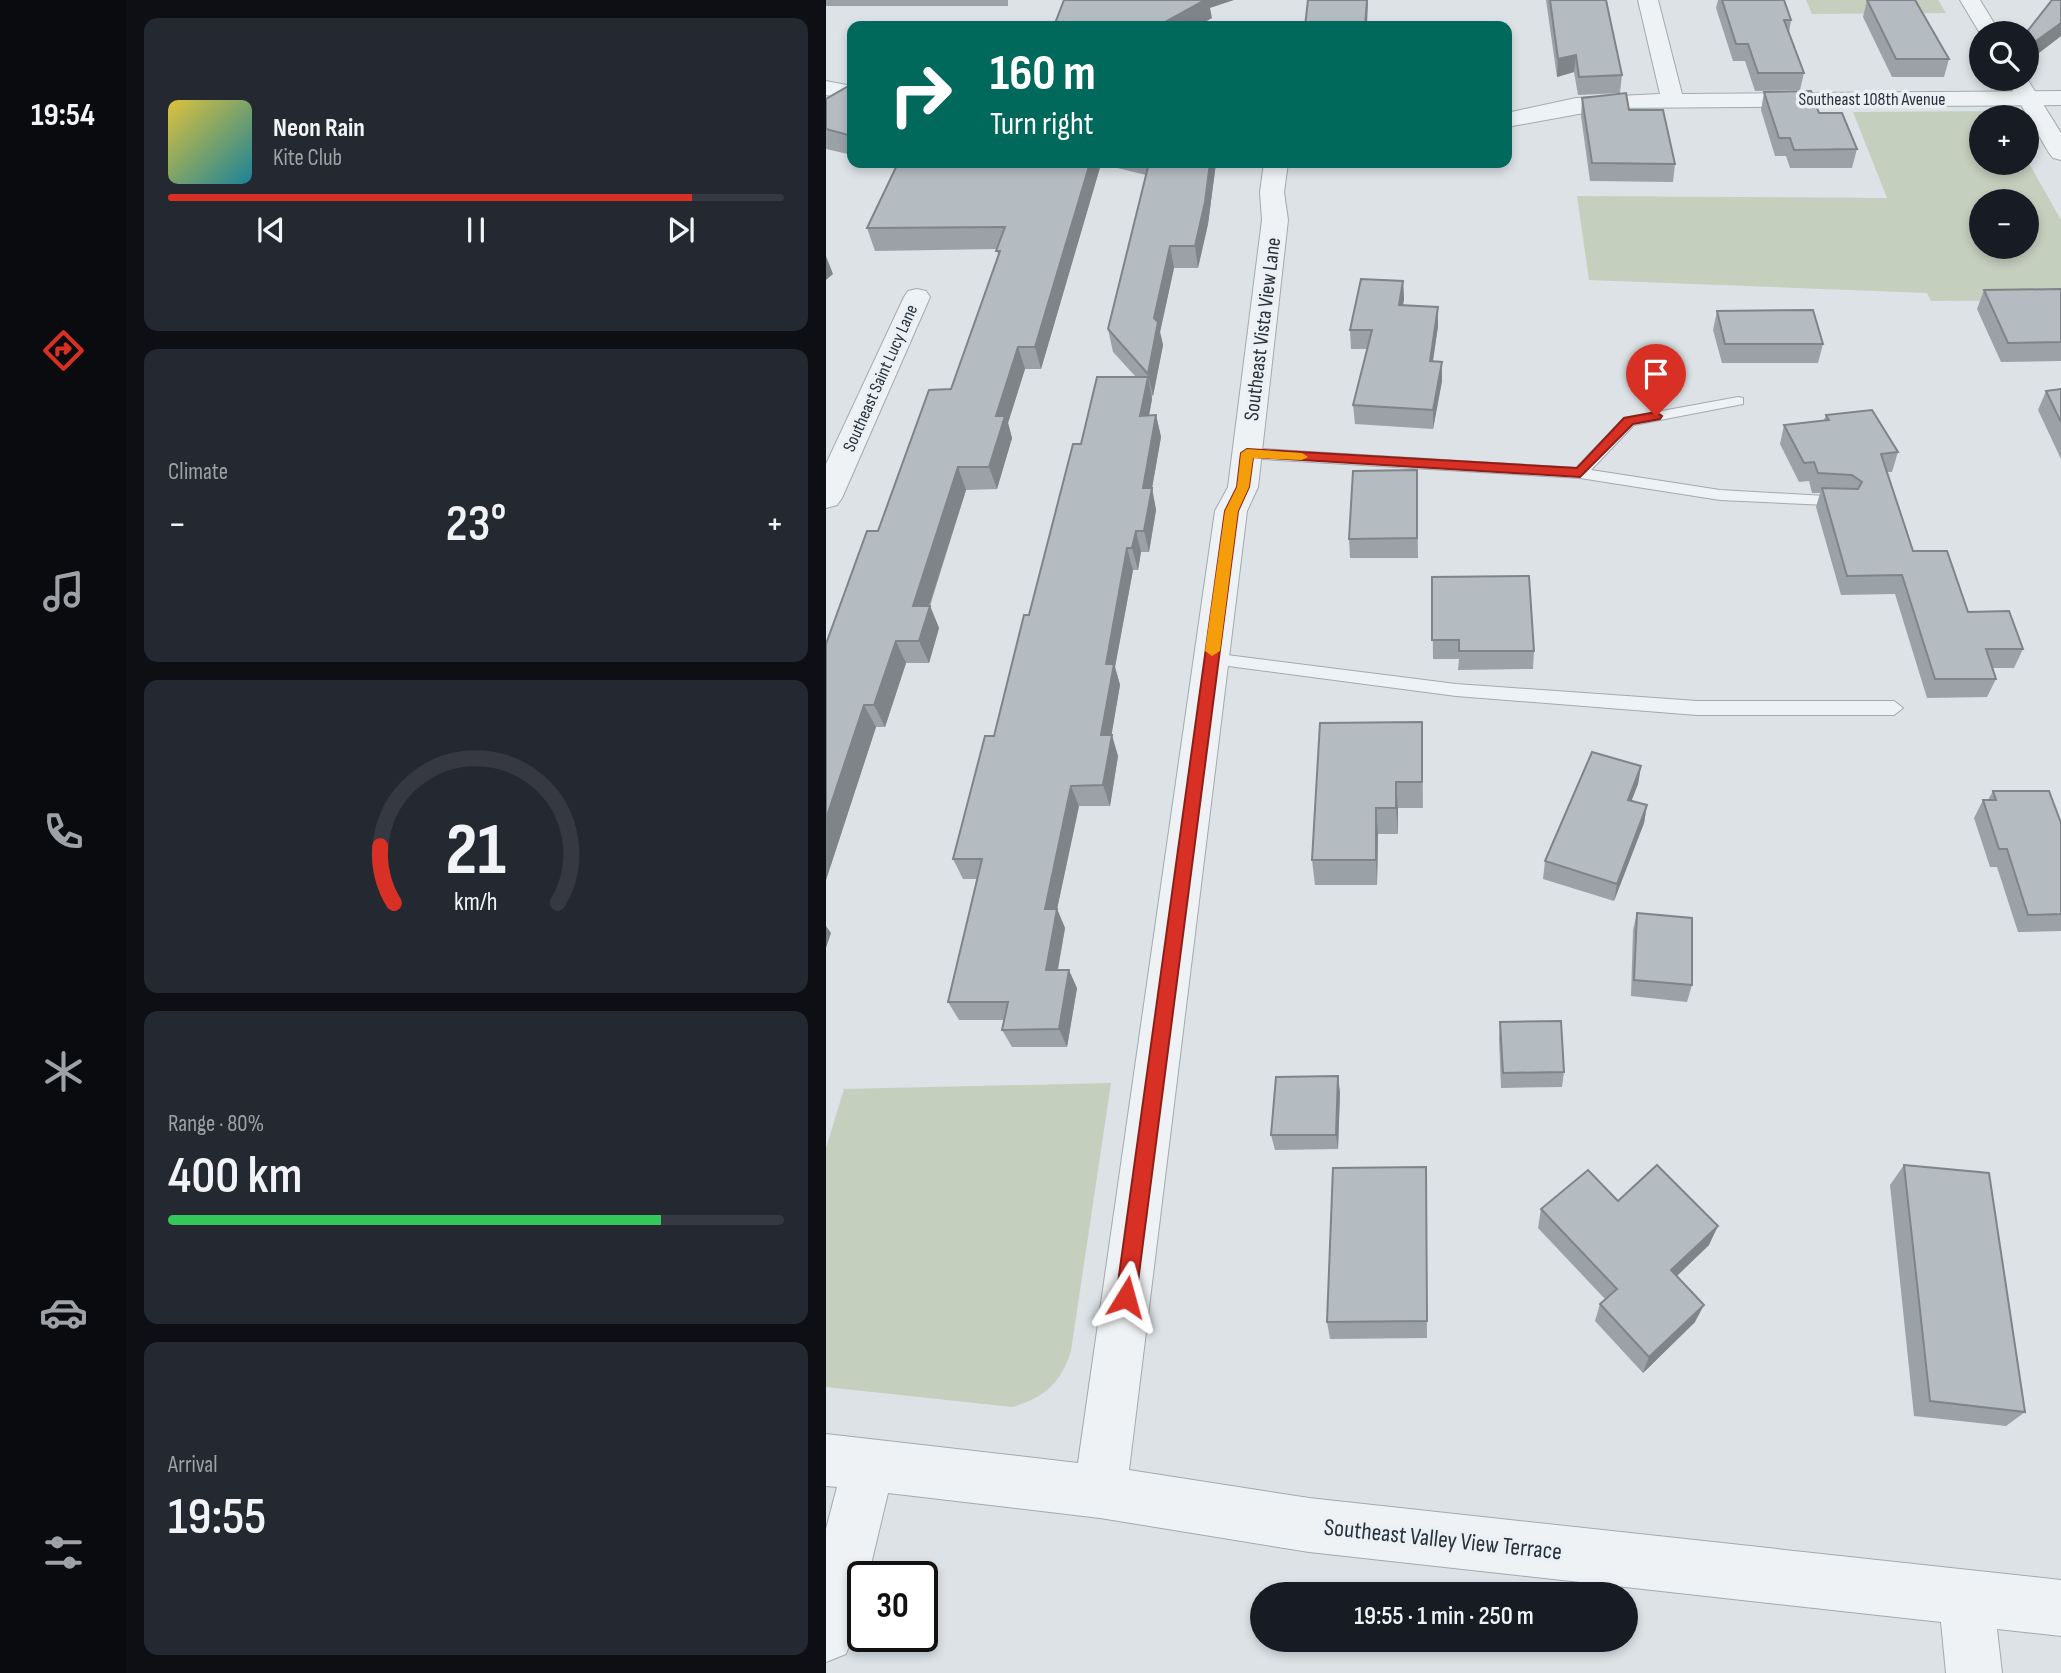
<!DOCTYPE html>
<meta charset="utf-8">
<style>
body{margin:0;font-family:"Sofia Sans Condensed",sans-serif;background:#242831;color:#f1f3f6;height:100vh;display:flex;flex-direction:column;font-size:26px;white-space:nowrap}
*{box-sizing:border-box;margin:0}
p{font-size:23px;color:#9ea1a6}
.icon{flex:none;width:38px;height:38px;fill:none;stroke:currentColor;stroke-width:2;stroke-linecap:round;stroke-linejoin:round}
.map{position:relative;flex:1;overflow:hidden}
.side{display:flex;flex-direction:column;gap:18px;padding:18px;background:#0d0f14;width:700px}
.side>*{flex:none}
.banner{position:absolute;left:21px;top:21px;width:665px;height:147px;border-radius:14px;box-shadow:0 4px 10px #0003;background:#00695c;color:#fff;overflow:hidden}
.controls{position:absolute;left:1143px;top:21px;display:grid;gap:14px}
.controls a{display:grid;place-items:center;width:70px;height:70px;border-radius:50%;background:#171b24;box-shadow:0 4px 10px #0003;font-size:35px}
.speed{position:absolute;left:21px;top:1561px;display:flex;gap:14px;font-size:35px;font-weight:700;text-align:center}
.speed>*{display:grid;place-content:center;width:91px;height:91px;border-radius:50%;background:#171b24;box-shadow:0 4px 10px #0003;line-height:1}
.speed .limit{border:4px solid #111;border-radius:10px;background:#fff;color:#111}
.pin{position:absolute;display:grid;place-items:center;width:60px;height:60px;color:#fff;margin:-72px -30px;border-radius:50% 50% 50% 0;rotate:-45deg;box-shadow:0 0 7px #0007}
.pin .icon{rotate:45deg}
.me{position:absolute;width:77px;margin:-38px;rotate:8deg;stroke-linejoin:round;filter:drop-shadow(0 0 5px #0008)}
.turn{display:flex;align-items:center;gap:24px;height:147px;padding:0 28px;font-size:32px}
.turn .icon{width:91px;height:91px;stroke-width:2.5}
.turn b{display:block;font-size:49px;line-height:60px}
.big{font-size:52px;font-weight:600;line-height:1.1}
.side .card{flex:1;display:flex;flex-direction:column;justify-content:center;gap:10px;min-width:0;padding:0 24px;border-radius:14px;background:#242831}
.side .dial{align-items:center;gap:0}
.dial svg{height:182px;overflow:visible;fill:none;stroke:#363941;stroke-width:7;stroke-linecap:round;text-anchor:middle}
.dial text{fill:#f1f3f6;stroke:none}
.song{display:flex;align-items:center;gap:21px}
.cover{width:84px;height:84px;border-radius:10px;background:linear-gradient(135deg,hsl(50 70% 55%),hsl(190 70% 35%))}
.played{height:7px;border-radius:4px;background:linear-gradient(90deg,#d93025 85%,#363941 85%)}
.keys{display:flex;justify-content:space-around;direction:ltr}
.heat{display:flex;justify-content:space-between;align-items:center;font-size:38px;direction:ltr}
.charge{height:10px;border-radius:5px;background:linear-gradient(90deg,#34c759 80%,#363941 0)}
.trip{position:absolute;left:424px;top:1582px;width:388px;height:70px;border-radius:35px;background:#171b24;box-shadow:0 4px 10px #0003;font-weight:600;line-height:70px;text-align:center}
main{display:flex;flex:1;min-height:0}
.tab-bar{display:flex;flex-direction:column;width:126px;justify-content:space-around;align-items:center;background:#090b0e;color:#9ea1a6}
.tab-bar .icon{width:49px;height:49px}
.tab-bar .on{color:#d93025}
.tab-bar b{font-size:32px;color:#f1f3f6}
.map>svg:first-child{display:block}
.green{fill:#c5cfbe;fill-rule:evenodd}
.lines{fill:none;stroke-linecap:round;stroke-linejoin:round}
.service-casing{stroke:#a2aaaf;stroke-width:2}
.minor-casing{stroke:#a2aaaf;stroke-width:2}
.tertiary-casing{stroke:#a2aaaf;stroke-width:2}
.service{fill:#eff2f4;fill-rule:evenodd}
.minor{fill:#eff2f4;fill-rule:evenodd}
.tertiary{fill:#eff2f4;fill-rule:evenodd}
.wall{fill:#9ba2a7}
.shaded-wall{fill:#7e8488}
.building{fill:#b4bcc2;stroke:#7e8488;stroke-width:2}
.route{fill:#d93025;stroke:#8d1f18;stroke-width:2}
.slow{fill:#f59e0b}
.labels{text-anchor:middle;stroke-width:7;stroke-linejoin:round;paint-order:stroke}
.far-street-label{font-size:18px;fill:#27323b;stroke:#ecf0f4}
.street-label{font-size:21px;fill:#27323b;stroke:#ecf0f4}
.near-street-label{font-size:24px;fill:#27323b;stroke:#ecf0f4}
</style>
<main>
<nav class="tab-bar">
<b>19:54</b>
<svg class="icon on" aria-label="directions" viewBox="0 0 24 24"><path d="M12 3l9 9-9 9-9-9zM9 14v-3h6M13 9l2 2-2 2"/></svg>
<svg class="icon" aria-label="music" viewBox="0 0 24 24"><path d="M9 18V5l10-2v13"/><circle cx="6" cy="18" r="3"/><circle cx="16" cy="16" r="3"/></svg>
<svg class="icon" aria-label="phone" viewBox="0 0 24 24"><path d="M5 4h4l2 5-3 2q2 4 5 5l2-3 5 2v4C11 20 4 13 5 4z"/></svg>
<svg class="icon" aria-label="climate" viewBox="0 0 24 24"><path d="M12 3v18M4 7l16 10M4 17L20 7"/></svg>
<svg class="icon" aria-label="car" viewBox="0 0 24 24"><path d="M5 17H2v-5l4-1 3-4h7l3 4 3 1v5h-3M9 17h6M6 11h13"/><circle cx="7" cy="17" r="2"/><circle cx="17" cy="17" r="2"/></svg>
<svg class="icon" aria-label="filters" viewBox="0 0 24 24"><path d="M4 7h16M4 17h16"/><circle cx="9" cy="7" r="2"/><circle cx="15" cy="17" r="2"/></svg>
</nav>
<section class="side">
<div class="card">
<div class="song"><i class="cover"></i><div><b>Neon Rain</b><p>Kite Club</p></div></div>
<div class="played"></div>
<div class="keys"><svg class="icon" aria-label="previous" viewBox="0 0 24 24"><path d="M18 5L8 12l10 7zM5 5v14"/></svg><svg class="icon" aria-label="pause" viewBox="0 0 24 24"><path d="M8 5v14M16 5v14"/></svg><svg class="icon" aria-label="next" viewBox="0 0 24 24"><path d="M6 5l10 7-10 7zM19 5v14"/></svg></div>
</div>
<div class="card"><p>Climate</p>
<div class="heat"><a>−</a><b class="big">23°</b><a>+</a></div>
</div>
<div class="card dial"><svg viewBox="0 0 100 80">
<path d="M14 69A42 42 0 1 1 86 69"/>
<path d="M14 69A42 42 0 0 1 8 44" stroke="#d93025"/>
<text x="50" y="56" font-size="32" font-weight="700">21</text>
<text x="50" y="72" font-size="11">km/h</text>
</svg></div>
<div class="card"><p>Range · 80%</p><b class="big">400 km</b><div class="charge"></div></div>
<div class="card"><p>Arrival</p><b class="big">19:55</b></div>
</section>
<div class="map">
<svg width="1235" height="1673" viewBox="0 0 1235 1673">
<rect width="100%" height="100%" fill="#dce2e6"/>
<!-- green -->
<g class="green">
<path d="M980,0H1112L1120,13L986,14Z"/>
<path d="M1168,111L1177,117H1155V163H1200L1201,160L1235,220V300L1105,301L1101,293L763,280L751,196L1061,198L1027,112ZM1155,201H1200V247H1155Z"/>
<path d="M285,1083L245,1351C235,1383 218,1398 186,1407L0,1387V1148L18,1089Z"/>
</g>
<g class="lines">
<defs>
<g id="service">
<path d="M912,397L917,398V404L808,425L765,470L894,490L1017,497L1025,502L1023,506L894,500L754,478L421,458L413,453L421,448L750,468L798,418Z"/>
<path d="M385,653L630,684L871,701H1068L1077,708L1068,715H871L630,696L379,663L376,659Z"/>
</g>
<g id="minor">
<path d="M812,0H832L856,94L1235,91V105L785,108L681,127V113L750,98L834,94Z"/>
<path d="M0,81L26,86V100L0,95Z"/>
<path d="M438,163H462L458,192L462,220L432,487L421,511L303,1470L483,1498L1235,1580V1636L1171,1629L1176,1673H1120L1115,1622L483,1552L274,1518L62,1493L42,1577H37C37,1604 30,1629 20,1654L0,1662V1529L11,1487L0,1486V1434L252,1463L389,511L402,487L436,220L434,192Z"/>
<path d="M91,289L100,291L104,297L16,498L11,505L0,508V464L78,297L82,291Z"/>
</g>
<g id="tertiary">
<path d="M1134,0H1154L1174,33L1155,35Z"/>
<path d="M1200,77L1235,133V160L1227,158L1223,153L1180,79Z"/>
</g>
</defs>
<!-- service casing -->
<use href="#service" class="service-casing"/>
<!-- minor casing -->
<use href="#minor" class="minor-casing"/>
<!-- tertiary casing -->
<use href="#tertiary" class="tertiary-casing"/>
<!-- service -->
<use href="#service" class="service"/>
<!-- minor -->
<use href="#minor" class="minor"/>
<!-- tertiary -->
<use href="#tertiary" class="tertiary"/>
</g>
<!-- wall -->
<g class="wall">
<rect x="0" y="0" width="182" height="6"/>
<path d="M720,0H780L796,75L794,93L752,95L748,72L731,77Z"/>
<path d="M892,0H958L965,20L963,33L978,73L974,90L929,91L919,61H907L890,8Z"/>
<path d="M1041,0L1123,59L1118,77H1066L1037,17Z"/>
<path d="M1235,0V36L1201,62L1200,33Z"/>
<path d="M26,84V155L0,149V99Z"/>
<path d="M938,92L993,113L1031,149L1026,168H964L960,156H949L935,110Z"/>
<path d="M756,98L803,110L849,164L847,182L764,181L755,116Z"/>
<path d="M57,163H390L382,224L372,268H348L334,332L337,345L327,396L326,395V399L323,415H330L335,437L326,488L330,510L323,552H315L312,570H307L289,667L294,685L285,735L292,756L284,806H253L231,909L239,928L232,970L251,988L241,1047H186L176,1030L178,1020H133L122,1002L151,879H137L127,859L168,736L255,444L310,377L287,352L282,329L320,175L275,164L215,369H199L182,423L186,438L171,489L140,490L104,606L113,628L103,663H80L59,727H50L0,880V644L52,531L125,389L172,256L171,249L49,251L41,228L71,166Z"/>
<path d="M577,281L578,299L577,305L612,326L607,361L616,381L607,429L529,424L527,405L541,349H525L524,330Z"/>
<path d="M1235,289V361L1175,362L1151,309L1158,290Z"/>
<path d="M891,311L997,344L992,363H896L887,330Z"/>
<path d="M1235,389V459L1212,410L1220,391Z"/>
<path d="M1000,415L1072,452L1066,472H1061L1087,551L1142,612L1197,649L1188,668H1166L1170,679L1161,697L1101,698L1069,594L1015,595L990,507L994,493H986L983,481L973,482L954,444L958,425L998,420Z"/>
<path d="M591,470L592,558H524L523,539Z"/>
<path d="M606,577L708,651L707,669L632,670L633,659H607Z"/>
<path d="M596,722L597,808H572V834H552L551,885H489L486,860Z"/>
<path d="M815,766L812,784L805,801L821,805L818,823L788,901L717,879L719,861Z"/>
<path d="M1167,791L1235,823V931L1192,932L1171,867H1164L1148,818L1157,800H1162Z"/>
<path d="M811,913L866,985L861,1002L805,996L807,930Z"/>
<path d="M674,1022L738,1072L736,1087L675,1088L673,1038Z"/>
<path d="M514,1092L512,1149L449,1150L445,1135Z"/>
<path d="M1078,1165L1199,1412L1180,1426L1088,1416L1064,1185Z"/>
<path d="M600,1167L601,1338L504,1339L501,1322Z"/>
<path d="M792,1201L883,1245L851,1276L869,1322L817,1373L769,1321L774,1304L779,1299L712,1228L715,1209Z"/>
</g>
<!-- shaded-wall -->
<g class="shaded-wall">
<path d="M379,0H408L384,8L386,18L372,26H332Z"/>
<path d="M541,0H542L541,26H539Z"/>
<path d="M1235,23V36L1201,62L1206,44Z"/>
<path d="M750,55L748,72L731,77L732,59Z"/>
<path d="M264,163H275V164L215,369L209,347Z"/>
<path d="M384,163H390L382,224L372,268L369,246Z"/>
<path d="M344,246L348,268L334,332L337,345L327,396L322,374L328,318Z"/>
<path d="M0,256L7,274L0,280Z"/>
<path d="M577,281L578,299L574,324L573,305Z"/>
<path d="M612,307V326L604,380V361Z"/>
<path d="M192,347L199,369L182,423L186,438L171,489L163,467L170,416Z"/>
<path d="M616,362V381L607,429V410Z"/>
<path d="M322,377L326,399L319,437L314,416Z"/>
<path d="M330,415L335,437L326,488L330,510L323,552L318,531L317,488Z"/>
<path d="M132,467L140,490L96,628L87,606Z"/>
<path d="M310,531L315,552L312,570L306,548Z"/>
<path d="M301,548L307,570L289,667L294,685L282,756L275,735L280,664Z"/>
<path d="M104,606L113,628L103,663L93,641Z"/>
<path d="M70,641L80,663L59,727L48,705Z"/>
<path d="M38,705L50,727L0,880V819Z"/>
<path d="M286,735L292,756L284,806L277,785Z"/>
<path d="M815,766L812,784L799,818L802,800Z"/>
<path d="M570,782L572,808V834L570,808Z"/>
<path d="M245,786L253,806L227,928L219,909Z"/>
<path d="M821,805L818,823L788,901L791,884Z"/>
<path d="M550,808L552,834L551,885L550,860Z"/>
<path d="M231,909L239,928L228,989L220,970Z"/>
<path d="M0,926L5,933L0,948Z"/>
<path d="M243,970L251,988L241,1047L233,1029Z"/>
<path d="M512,1076L514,1092L512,1149L510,1135Z"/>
<path d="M892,1226L883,1245L838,1288L845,1270Z"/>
<path d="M878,1305L869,1322L817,1373L823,1357Z"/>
</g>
<!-- building -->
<g class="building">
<path d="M238,0H379L332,26H228Z"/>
<path d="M482,0H541L539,26H479Z"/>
<path d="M724,0H780L796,75L753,77L750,55L732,59Z"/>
<path d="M896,0H958L965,20H958L978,73H932L922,44H910Z"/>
<path d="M1041,0H1089L1123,59H1070Z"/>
<path d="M1226,0H1235V23L1206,44L1200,38V33Z"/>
<path d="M26,84V136L0,129V99Z"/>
<path d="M985,91L993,113H1016L1031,149L968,150L964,138H953L938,92Z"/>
<path d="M800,93L803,110H837L849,164L766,163L756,98Z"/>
<path d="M72,163H264L209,347H192L170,416H179L163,467H132L87,606H104L93,641H70L48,705H38L0,819V644L41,531H52L103,390L125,389L174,251H170L179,227L41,228Z"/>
<path d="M323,163H384L379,202L369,246H344L328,318L332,322L322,374L282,329Z"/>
<path d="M535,279L577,281L573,305L612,307L604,361L616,362L607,410L527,405L546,330H524Z"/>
<path d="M1235,289V342L1182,343L1158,290Z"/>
<path d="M987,310L997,344H899L891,311Z"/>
<path d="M271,377H322L314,416L330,415L317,488H326L318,531H310L306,548H301L280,664H288L275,735H286L277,785L245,786L219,909H231L220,970H243L233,1029L176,1030L182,1002H122L156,859H127L159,736H168L198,615H203L247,444H255Z"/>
<path d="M1235,389V422L1220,391Z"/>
<path d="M1046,410L1072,452L1055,454L1087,551H1121L1142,612L1183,611L1197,649H1160L1170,679H1109L1076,575L1021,576L996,488L1032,489L1036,482L1026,475L992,473L988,462L978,463L958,425L1003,420L1000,415Z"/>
<path d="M591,470V538L523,539L527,471Z"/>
<path d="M703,576L708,651H633V640H606V577Z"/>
<path d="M596,722V782H570V808H550V860H486L494,723Z"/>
<path d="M766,752L815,766L802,800L821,805L791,884L719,861Z"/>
<path d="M1167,791H1223L1235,823V914L1202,915L1181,849H1173L1157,800H1170Z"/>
<path d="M811,913L866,918V985L808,980Z"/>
<path d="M735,1021L738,1072L677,1073L674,1022Z"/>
<path d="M512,1076L510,1135H445L450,1077Z"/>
<path d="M831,1165L892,1226L845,1270L878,1305L823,1357L774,1304L791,1289L715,1209L762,1170L792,1201Z"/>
<path d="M1078,1165L1163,1173L1199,1412L1104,1401Z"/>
<path d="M600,1167L601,1321L501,1322L507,1168Z"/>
</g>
<!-- route -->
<path class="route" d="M830,412L836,416L834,419L807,424L754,477L427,457L423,487L412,511L310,1297L307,1304L300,1307L293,1304L290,1297L399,511L411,487L415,453L421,449L751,468L798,418Z"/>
<!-- slow -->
<path class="slow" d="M421,449L476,453L482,457L476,460L427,458L423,487L412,511L394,651L386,656L379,651L399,511L411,487L415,453Z"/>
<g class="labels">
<!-- far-street labels -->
<g class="far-street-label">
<text x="1046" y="105">Southeast 108th Avenue</text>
<text transform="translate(54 378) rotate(-66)" y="6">Southeast Saint Lucy Lane</text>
</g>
<!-- street labels -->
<g class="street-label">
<text transform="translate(436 329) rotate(-83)" y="7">Southeast Vista View Lane</text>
</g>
<!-- near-street labels -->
<g class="near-street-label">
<text transform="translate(617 1539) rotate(6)" y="8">Southeast Valley View Terrace</text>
</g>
</g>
</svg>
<div class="controls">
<a><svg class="icon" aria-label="search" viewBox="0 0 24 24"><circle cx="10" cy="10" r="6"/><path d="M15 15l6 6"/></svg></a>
<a>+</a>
<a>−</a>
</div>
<div class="speed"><div class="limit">30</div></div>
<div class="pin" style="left:830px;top:416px;background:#d93025"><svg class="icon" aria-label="arrive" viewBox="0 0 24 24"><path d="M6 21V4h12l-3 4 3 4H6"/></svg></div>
<svg class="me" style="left:300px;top:1297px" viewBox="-20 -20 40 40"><path d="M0-17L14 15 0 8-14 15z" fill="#d93025" stroke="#fff" stroke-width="4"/></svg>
<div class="trip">19:55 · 1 min · 250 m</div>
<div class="banner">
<div class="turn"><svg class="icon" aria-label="right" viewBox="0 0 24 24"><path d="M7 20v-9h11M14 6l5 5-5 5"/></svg><div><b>160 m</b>Turn right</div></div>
</div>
</div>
</main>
